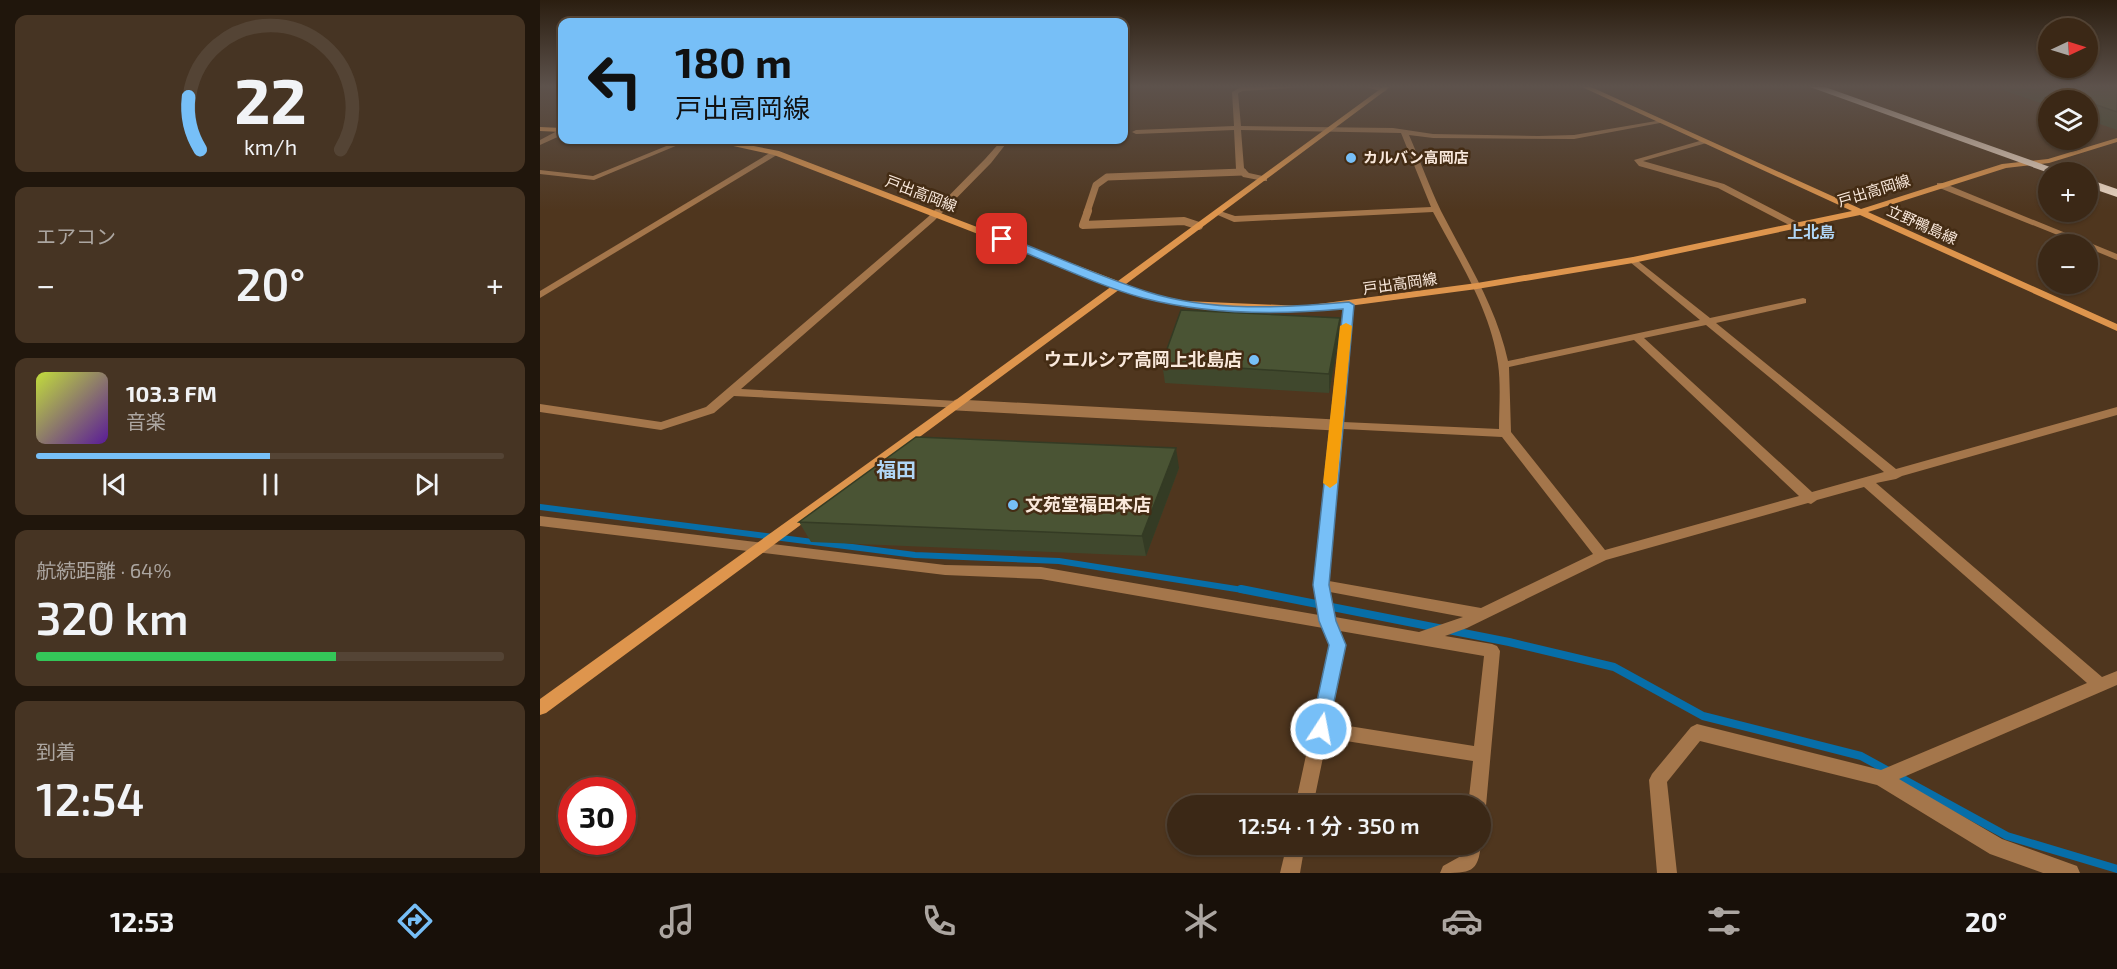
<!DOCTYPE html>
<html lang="ja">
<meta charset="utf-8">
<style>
body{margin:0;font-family:"Exo 2","Noto Sans JP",sans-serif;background:#463423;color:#f1f3f6;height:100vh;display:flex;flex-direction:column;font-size:22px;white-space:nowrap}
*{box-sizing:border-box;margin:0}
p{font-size:20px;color:#aca6a1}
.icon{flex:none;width:33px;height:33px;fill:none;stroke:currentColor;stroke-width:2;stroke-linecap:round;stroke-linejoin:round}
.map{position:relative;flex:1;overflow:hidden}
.side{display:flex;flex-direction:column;gap:15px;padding:15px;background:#20160c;width:540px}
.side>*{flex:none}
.top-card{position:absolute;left:18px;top:18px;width:570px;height:126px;border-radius:12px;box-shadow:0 2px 4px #0004,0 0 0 2px #544435;background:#77bff7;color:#111;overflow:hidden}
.needle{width:39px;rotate:86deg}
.controls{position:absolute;left:1498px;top:18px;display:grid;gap:12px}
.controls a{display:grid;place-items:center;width:60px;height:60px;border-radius:50%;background:#3b2816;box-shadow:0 2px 4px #0004,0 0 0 2px #544435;font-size:30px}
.speed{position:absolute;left:18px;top:777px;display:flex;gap:12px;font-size:30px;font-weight:700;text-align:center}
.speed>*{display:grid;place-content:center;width:78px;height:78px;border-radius:50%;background:#3b2816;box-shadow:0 2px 4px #0004,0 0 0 2px #544435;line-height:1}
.speed .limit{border:9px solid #d22;background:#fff;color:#111}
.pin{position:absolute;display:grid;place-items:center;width:51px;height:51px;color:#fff;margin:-26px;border-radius:12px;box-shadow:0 3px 9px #0006}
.me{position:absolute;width:66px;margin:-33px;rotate:11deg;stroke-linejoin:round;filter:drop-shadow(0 0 4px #0008)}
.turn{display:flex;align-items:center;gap:21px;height:126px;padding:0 18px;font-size:27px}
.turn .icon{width:78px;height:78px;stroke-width:2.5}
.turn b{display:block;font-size:42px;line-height:51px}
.big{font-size:45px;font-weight:600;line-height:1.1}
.side .widget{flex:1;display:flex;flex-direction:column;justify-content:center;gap:9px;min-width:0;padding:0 21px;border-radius:12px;background:#463423}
.side .dial{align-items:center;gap:0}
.dial svg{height:156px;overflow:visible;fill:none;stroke:#544435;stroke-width:7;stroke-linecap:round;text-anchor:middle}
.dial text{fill:#f1f3f6;stroke:none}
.song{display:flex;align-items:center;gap:18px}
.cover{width:72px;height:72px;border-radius:9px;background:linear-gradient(135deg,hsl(70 70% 55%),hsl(270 70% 35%))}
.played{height:6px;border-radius:3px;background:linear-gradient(90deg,#77bff7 50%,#544435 50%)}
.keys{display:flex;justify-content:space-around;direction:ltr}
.heat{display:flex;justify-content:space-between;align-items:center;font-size:33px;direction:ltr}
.charge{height:9px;border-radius:4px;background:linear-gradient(90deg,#34c759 64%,#544435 0)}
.trip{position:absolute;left:627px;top:795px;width:324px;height:60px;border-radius:30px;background:#3b2816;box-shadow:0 2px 4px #0004,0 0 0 2px #544435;font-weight:600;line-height:60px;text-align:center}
.menu{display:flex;height:96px;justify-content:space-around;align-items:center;background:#181009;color:#aca6a1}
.menu .icon{width:42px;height:42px}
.menu .on{color:#77bff7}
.menu b{font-size:27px;color:#f1f3f6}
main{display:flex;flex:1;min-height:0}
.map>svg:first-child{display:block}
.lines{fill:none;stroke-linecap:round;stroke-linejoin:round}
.stream-far1{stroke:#076ea8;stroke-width:6}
.stream{stroke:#076ea8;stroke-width:8}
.lane-far2{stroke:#a4764b;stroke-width:7}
.lane-far1{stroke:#a4764b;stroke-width:8}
.lane{stroke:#a4764b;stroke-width:11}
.street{fill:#a4764b;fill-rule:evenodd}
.secondary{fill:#de954d;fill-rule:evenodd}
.highway{fill:#f1dbc7;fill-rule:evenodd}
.wall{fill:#40482d}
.shaded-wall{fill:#343b24}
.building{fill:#4a5434;stroke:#343b24;stroke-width:1.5}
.route{fill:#77bff7;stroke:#4d7ca1;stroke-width:1.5}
.slow{fill:#f59e0b}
.poi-dot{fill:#77bff7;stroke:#442c14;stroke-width:2}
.labels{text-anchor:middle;stroke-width:5;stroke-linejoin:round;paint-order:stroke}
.far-poi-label{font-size:15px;font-weight:bold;fill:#f9e8db;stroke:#442c14;text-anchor:start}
.far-street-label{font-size:15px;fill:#f9e8db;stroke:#442c14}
.far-neighbourhood-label{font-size:16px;font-weight:bold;fill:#b0d6f6;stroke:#442c14}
.poi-label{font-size:18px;font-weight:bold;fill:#f9e8db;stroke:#442c14;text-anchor:end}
.neighbourhood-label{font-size:20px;font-weight:bold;fill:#b0d6f6;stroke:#442c14}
</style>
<main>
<section class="side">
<div class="widget dial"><svg viewBox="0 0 100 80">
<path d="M14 69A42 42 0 1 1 86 69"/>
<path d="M14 69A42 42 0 0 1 8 42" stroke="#77bff7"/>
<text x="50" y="56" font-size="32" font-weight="700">22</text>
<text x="50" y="72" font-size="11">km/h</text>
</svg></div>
<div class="widget"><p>エアコン</p>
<div class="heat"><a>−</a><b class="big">20°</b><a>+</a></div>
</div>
<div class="widget">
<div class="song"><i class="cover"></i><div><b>103.3 FM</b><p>音楽</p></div></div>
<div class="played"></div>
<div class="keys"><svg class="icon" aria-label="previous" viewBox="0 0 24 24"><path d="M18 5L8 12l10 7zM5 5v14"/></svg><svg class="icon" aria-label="pause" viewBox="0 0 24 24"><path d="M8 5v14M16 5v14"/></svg><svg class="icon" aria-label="next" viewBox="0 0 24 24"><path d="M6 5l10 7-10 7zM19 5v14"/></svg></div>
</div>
<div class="widget"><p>航続距離 · 64%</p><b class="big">320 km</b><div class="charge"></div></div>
<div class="widget"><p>到着</p><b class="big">12:54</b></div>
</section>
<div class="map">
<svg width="1577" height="873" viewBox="0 0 1577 873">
<rect width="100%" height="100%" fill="#4f361e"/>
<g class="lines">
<!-- stream-far1 -->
<path class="stream-far1" d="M0,507L375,555L519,561L709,591"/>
<!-- stream -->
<path class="stream" d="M701,589L969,642L1074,667L1163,716L1321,756L1467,836L1577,869"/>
<!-- lane-far2 -->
<path class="lane-far2" d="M547,212L556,185L567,177L703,172"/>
<!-- lane-far1 -->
<path class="lane-far1" d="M548,211L543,225L644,221L659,226"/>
<!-- lane -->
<path class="lane" d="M417,405L795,425"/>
<!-- street -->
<g class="street">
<path d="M701,87H765L703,91L698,93L701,126L853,128L893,134L998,136L1034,135L1122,120L1123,121L1120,123L1034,139L893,138L869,135C880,160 889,186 901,211C926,260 956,306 968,361L1160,320L1090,262L1088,260L1093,257L1170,318L1263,298L1266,299V303L1176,323L1356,469L1577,407V415L1362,476L1356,479L1336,483L1562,677L1577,671V685L1359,779L1462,839L1537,866L1540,873H1503L1450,854L1337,785L1160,741L1127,782L1137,873H1117L1109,780L1112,774L1151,727L1157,724L1341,770L1547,683L1324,487L1277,500L1271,504L1268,503L1066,560L927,628L905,636L952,644L957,646L960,651L946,806L943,812L940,813V806H928L933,761L787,738L773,806H755L790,645L783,628L501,579L405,575L0,526V516L405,565L501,567L779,615L774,585L791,428L789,425L791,422L806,303L809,302L814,305L803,422L959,429C959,408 961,385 958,364C951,310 918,259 893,212L694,222L673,213L677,210L695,216L891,207L861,133L701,130L704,168L709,173L727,177V181H724L703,177L696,169L694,130L596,134L592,132L596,130L694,126L692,92ZM1166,325L1344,472L1272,492L1104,338ZM1094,340L1259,496L1065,550L971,432L969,367ZM803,429L962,437L1053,554L941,608L789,581ZM790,592L923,617L879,632L795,617ZM800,631L944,656L934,746L790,723L806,645Z"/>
<path d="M826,87H840L847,90L844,92Z"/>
<path d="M19,130H22V135L0,145V140Z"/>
<path d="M141,140H150L54,180L0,174V170L53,176Z"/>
<path d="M462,140H469L451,163L394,221L201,389L417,401L423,405L421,408L194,396L174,413L121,430L0,412V404L121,422L166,407L388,217L445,159Z"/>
<path d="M1163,140L1170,142L1103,161L1184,184L1261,224V228H1255L1178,188L1099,166L1094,160Z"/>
<path d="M233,151L240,153L0,298V291Z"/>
<path d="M1397,183H1403L1577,254V260L1548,248V244H1540L1397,187Z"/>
<path d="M940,842L941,844C938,873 931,873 900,873L903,866L921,856L923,844H940Z"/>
<path d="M747,844H765L760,873H740Z"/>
</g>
<!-- secondary -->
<g class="secondary">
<path d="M843,87H850L586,284L608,293L645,301L763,306L937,283L1093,257L1312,211L1042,87H1051L1321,209L1462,164L1508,159L1577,138V142L1509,163L1466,168L1328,212L1577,324V331L1320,215L1093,263L937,289L763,312L645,307L602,297L580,289L6,713L0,715V699L413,402L572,286L234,155L175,142L172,140H183L239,151L578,281Z"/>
<path d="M0,127L22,128V132L0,131Z"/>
</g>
<!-- highway -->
<g class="highway">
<path d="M1270,87H1285L1524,172L1509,173Z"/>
<path d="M1548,179L1577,189V197L1548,187Z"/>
</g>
</g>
<!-- wall -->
<g class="wall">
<path d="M1464,87H1577V130L1548,120V100H1509V106L1463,90Z"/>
<path d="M799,337L789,393L625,383L622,363Z"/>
<path d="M639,468L606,556L271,542L259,522Z"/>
</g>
<!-- shaded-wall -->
<g class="shaded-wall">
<path d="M800,318L799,337L789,393V374Z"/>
<path d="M636,448L639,468L606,556L602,536Z"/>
</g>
<!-- building -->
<g class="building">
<path d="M1503,87H1577V112L1548,102V100H1543Z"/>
<path d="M641,310L800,318L789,374L622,363Z"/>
<path d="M376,437L636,448L602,536L259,522Z"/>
</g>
<!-- sky -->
<linearGradient id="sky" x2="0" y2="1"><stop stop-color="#2b1e10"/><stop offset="0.41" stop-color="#5d524c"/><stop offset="1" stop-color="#5d524c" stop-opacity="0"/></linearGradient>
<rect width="1577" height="210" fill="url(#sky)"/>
<!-- route -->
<path class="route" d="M459,237H466C513,255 560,277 608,292C670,312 744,308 809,302L814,305L789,585L796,621L806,645L787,735L781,738L774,735L771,729L789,645L779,621L773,585L803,309C737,315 668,315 603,298C556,285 505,260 459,242Z"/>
<!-- slow -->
<path class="slow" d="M806,323L812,326L797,483L790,488L783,483L800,326Z"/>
<!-- markers -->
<g class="poi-dot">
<circle cx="811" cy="158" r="6"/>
<circle cx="714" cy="360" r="6"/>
<circle cx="473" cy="505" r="6"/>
</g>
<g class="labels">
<!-- far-poi labels -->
<g class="far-poi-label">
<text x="823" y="163">カルバン高岡店</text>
</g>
<!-- far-street labels -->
<g class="far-street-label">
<text transform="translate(1334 191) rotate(-17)" y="5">戸出高岡線</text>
<text transform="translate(381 194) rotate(21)" y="5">戸出高岡線</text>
<text transform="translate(1382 225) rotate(24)" y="5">立野鴨島線</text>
<text transform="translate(860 284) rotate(-8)" y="5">戸出高岡線</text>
</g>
<!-- far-neighbourhood labels -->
<g class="far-neighbourhood-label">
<text x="1271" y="238">上北島</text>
</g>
<!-- poi labels -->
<g class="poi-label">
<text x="702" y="366">ウエルシア高岡上北島店</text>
<text x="485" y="511" text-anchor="start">文苑堂福田本店</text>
</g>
<!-- neighbourhood labels -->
<g class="neighbourhood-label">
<text x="356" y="477">福田</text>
</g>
</g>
</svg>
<div class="controls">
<a><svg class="needle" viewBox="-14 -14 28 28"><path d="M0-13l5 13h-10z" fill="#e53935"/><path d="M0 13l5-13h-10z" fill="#aca6a1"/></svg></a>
<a><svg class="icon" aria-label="layers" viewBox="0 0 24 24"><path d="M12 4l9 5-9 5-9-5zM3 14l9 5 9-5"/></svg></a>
<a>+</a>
<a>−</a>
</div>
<div class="speed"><div class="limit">30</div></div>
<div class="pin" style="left:462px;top:239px;background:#d93025"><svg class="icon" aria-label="arrive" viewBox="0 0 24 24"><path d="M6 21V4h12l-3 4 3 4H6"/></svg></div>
<svg class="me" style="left:781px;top:729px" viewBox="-20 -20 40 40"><circle r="17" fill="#77bff7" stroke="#fff" stroke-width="3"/><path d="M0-11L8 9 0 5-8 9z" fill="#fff"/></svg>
<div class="trip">12:54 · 1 分 · 350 m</div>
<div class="top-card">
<div class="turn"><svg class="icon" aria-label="left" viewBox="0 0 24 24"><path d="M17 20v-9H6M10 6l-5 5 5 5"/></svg><div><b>180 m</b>戸出高岡線</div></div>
</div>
</div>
</main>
<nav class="menu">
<b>12:53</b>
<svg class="icon on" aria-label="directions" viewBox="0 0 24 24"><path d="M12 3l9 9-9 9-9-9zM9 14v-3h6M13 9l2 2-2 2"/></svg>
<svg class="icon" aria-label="music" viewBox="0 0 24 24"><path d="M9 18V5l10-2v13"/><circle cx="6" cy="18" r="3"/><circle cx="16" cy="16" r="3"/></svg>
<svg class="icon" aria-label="phone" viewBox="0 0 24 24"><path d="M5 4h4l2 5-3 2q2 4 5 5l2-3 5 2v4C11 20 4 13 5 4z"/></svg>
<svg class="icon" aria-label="climate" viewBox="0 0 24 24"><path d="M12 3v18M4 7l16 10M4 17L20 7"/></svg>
<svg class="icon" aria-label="car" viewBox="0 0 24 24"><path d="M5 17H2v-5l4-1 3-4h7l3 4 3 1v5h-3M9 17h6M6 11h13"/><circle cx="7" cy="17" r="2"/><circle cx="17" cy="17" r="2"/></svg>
<svg class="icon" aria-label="filters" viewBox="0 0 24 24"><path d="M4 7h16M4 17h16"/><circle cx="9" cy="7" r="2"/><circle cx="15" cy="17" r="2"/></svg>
<b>20°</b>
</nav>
